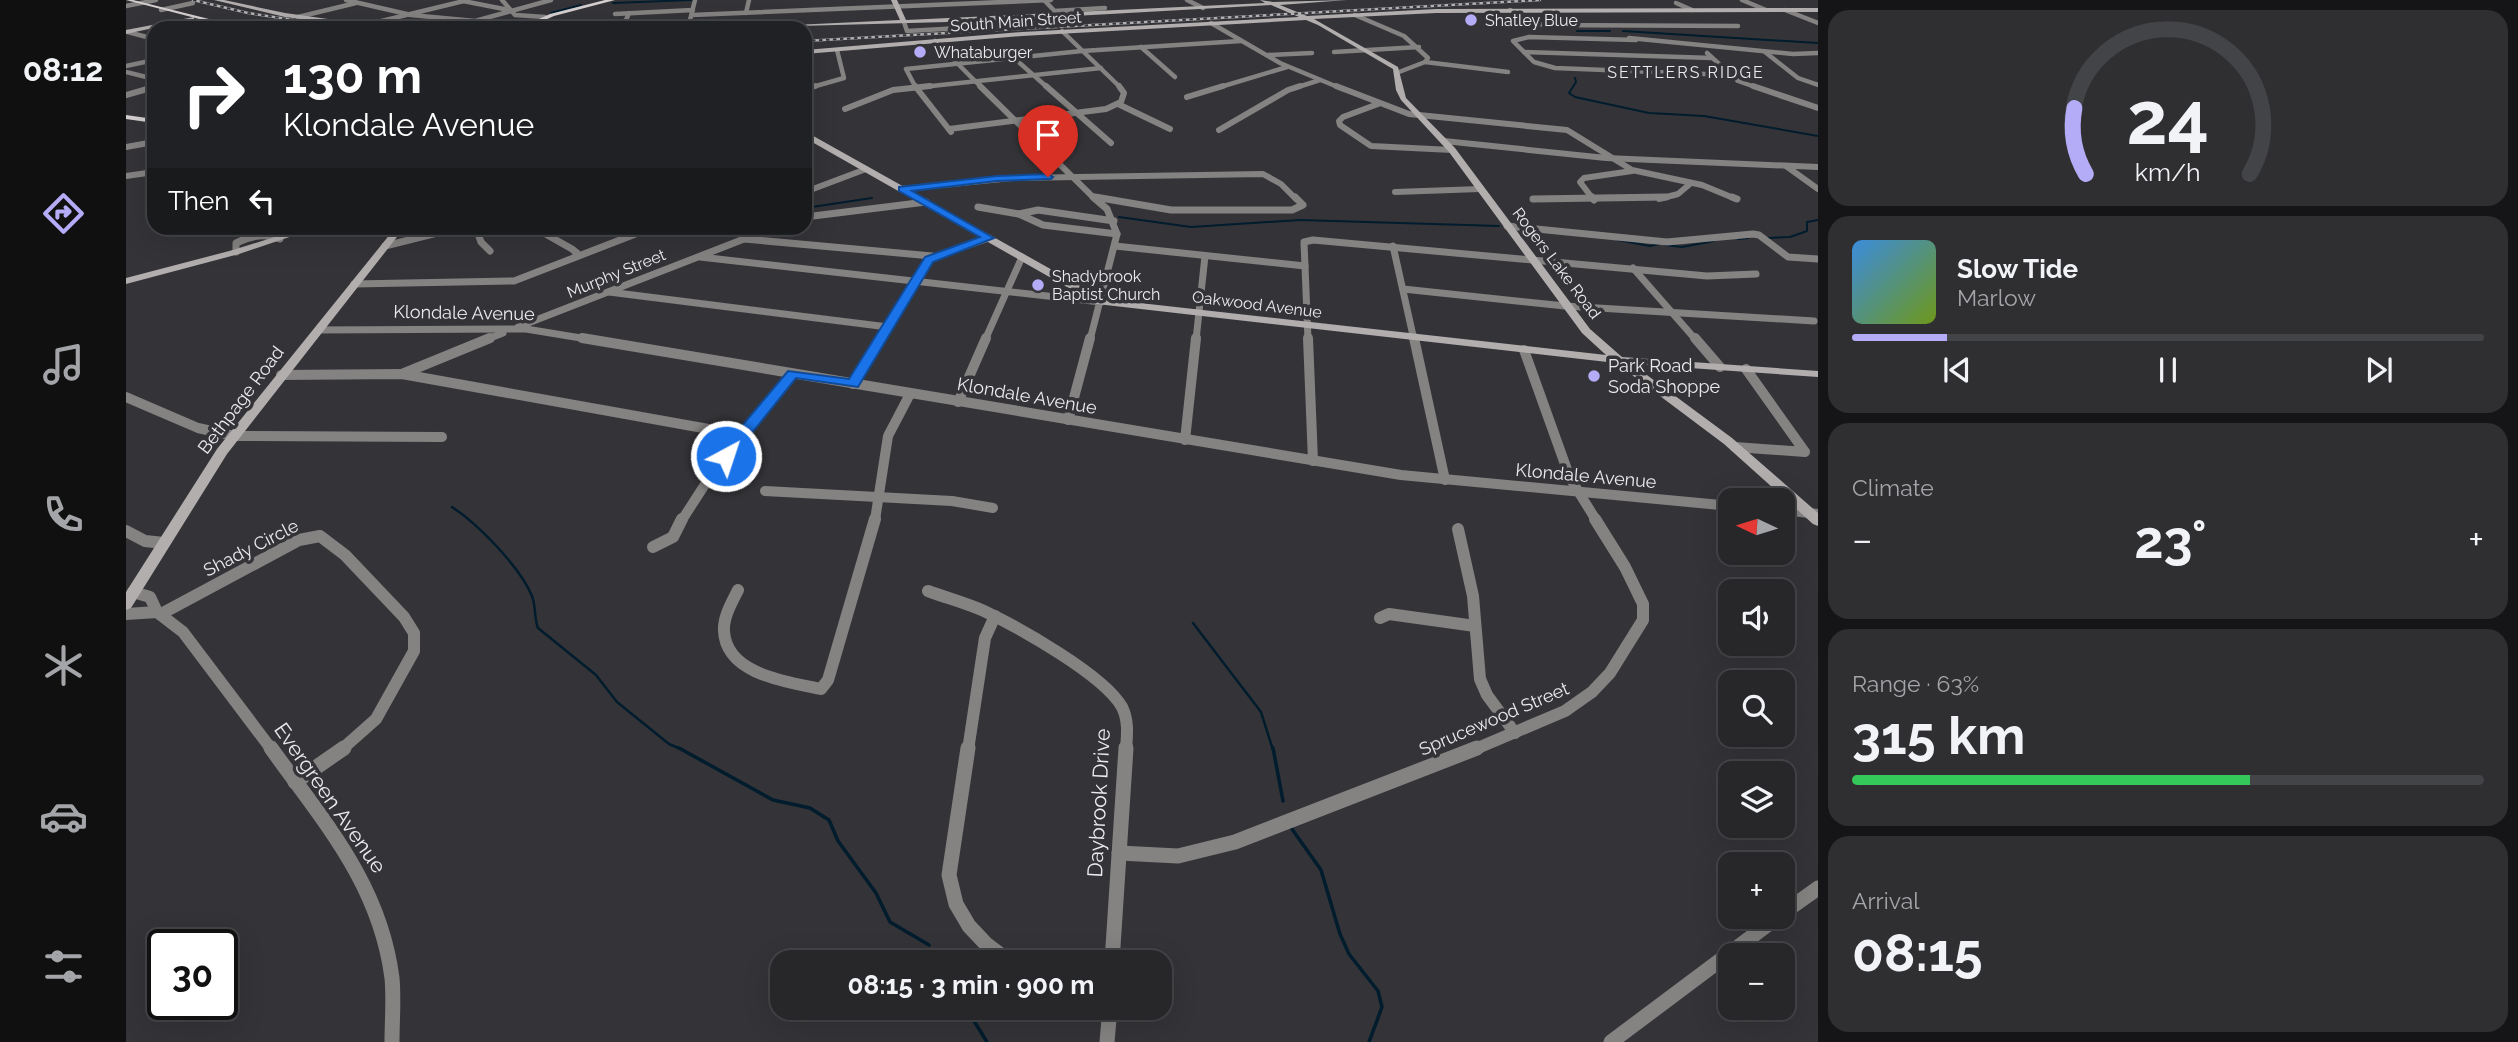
<!DOCTYPE html>
<meta charset="utf-8">
<style>
body{margin:0;font-family:Raleway,sans-serif;background:#2f2f32;color:#f1f3f6;height:100vh;display:flex;flex-direction:column;font-size:26px;white-space:nowrap}
*{box-sizing:border-box;margin:0}
p{font-size:23px;color:#a4a5a8}
.icon{flex:none;width:38px;height:38px;fill:none;stroke:currentColor;stroke-width:2;stroke-linecap:round;stroke-linejoin:round}
.map{position:relative;flex:1;overflow:hidden}
.sheet{display:flex;flex-direction:column;gap:10px;padding:10px;background:#151517;width:700px}
.sheet>*{flex:none}
.top-card{position:absolute;left:21px;top:21px;width:665px;height:214px;border-radius:21px;box-shadow:0 7px 28px #0002,0 0 0 2px #434447;background:#202124;color:#fff;overflow:hidden}
.needle{width:46px;rotate:274deg}
.controls{position:absolute;left:1592px;top:488px;display:grid;gap:14px}
.controls a{display:grid;place-items:center;width:77px;height:77px;border-radius:14px;background:#27272a;box-shadow:0 7px 28px #0002,0 0 0 2px #434447;font-size:35px}
.speed{position:absolute;left:21px;top:929px;display:flex;gap:14px;font-size:35px;font-weight:700;text-align:center}
.speed>*{display:grid;place-content:center;width:91px;height:91px;border-radius:50%;background:#27272a;box-shadow:0 7px 28px #0002,0 0 0 2px #434447;line-height:1}
.speed .limit{border:4px solid #111;border-radius:10px;background:#fff;color:#111}
.pin{position:absolute;display:grid;place-items:center;width:60px;height:60px;color:#fff;margin:-72px -30px;border-radius:50% 50% 50% 0;rotate:-45deg;box-shadow:0 0 7px #0007}
.pin .icon{rotate:45deg}
.me{position:absolute;width:77px;margin:-38px;rotate:40deg;stroke-linejoin:round;filter:drop-shadow(0 0 5px #0008)}
.turn{display:flex;align-items:center;gap:24px;height:147px;padding:0 21px;font-size:32px}
.turn .icon{width:91px;height:91px;stroke-width:2.5}
.turn b{display:block;font-size:49px;line-height:60px}
.then{display:flex;align-items:center;height:66px;padding:0 21px;background:#0003;gap:14px;font-size:26px}
.big{font-size:52px;font-weight:700;line-height:1.1}
.sheet .widget{flex:1;display:flex;flex-direction:column;justify-content:center;gap:10px;min-width:0;padding:0 24px;border-radius:21px;background:#2f2f32}
.sheet .dial{align-items:center;gap:0}
.dial svg{height:182px;overflow:visible;fill:none;stroke:#434447;stroke-width:7;stroke-linecap:round;text-anchor:middle}
.dial text{fill:#f1f3f6;stroke:none}
.song{display:flex;align-items:center;gap:21px}
.cover{width:84px;height:84px;border-radius:10px;background:linear-gradient(135deg,hsl(210 70% 55%),hsl(80 70% 35%))}
.played{height:7px;border-radius:4px;background:linear-gradient(90deg,#b5acf8 15%,#434447 15%)}
.keys{display:flex;justify-content:space-around;direction:ltr}
.heat{display:flex;justify-content:space-between;align-items:center;font-size:38px;direction:ltr}
.charge{height:10px;border-radius:5px;background:linear-gradient(90deg,#34c759 63%,#434447 0)}
.trip{position:absolute;left:644px;top:950px;width:402px;height:70px;border-radius:21px;background:#27272a;box-shadow:0 7px 28px #0002,0 0 0 2px #434447;font-weight:700;line-height:70px;text-align:center}
main{display:flex;flex:1;min-height:0}
.tab-bar{display:flex;flex-direction:column;width:126px;justify-content:space-around;align-items:center;background:#101011;color:#a4a5a8}
.tab-bar .icon{width:49px;height:49px}
.tab-bar .selected{color:#b5acf8}
.tab-bar b{font-size:32px;color:#f1f3f6}
.map>svg:first-child{display:block}
.lines{fill:none;stroke-linecap:round;stroke-linejoin:round}
.stream-far2{stroke:#001c2d;stroke-width:2}
.stream-far1{stroke:#001c2d;stroke-width:2.5}
.stream{stroke:#001c2d;stroke-width:3.5}
.street-far5{stroke:#858282;stroke-width:4.5}
.street-far4{stroke:#858282;stroke-width:6}
.street-far3{stroke:#858282;stroke-width:7}
.street-far2{stroke:#858282;stroke-width:10}
.street-far1{stroke:#858282;stroke-width:12}
.street{stroke:#858282;stroke-width:15}
.secondary{fill:#b2aeae;fill-rule:evenodd}
.primary{fill:#d5cfcf;fill-rule:evenodd}
.rail-casing{stroke:#b2b2b4;stroke-width:2.5}
.rail{stroke:#343438;stroke-width:2;stroke-dasharray:3.5;stroke-linecap:butt}
.route{fill:#1a73e8;stroke:#114b97;stroke-width:2}
.poi-dot{fill:#b5acf8;stroke:#343438;stroke-width:2.5}
.labels{text-anchor:middle;stroke-width:7;stroke-linejoin:round;paint-order:stroke}
.far-poi-label{font-size:16px;fill:#ebebed;stroke:#343438;text-anchor:start}
.far-street-label{font-size:16px;fill:#ebebed;stroke:#343438}
.far-neighbourhood-label{font-size:16px;letter-spacing:2px;fill:#ebebed;stroke:#343438}
.street-label{font-size:18px;fill:#ebebed;stroke:#343438}
.poi-label{font-size:18px;fill:#ebebed;stroke:#343438;text-anchor:start}
.near-street-label{font-size:21px;fill:#ebebed;stroke:#343438}
</style>
<main>
<nav class="tab-bar">
<b>08:12</b>
<svg class="icon selected" aria-label="directions" viewBox="0 0 24 24"><path d="M12 3l9 9-9 9-9-9zM9 14v-3h6M13 9l2 2-2 2"/></svg>
<svg class="icon" aria-label="music" viewBox="0 0 24 24"><path d="M9 18V5l10-2v13"/><circle cx="6" cy="18" r="3"/><circle cx="16" cy="16" r="3"/></svg>
<svg class="icon" aria-label="phone" viewBox="0 0 24 24"><path d="M5 4h4l2 5-3 2q2 4 5 5l2-3 5 2v4C11 20 4 13 5 4z"/></svg>
<svg class="icon" aria-label="climate" viewBox="0 0 24 24"><path d="M12 3v18M4 7l16 10M4 17L20 7"/></svg>
<svg class="icon" aria-label="car" viewBox="0 0 24 24"><path d="M5 17H2v-5l4-1 3-4h7l3 4 3 1v5h-3M9 17h6M6 11h13"/><circle cx="7" cy="17" r="2"/><circle cx="17" cy="17" r="2"/></svg>
<svg class="icon" aria-label="filters" viewBox="0 0 24 24"><path d="M4 7h16M4 17h16"/><circle cx="9" cy="7" r="2"/><circle cx="15" cy="17" r="2"/></svg>
</nav>
<div class="map">
<svg width="1692" height="1042" viewBox="0 0 1692 1042">
<rect width="100%" height="100%" fill="#343438"/>
<g class="lines">
<!-- stream-far2 -->
<g class="stream-far2">
<path d="M487,3L566,0"/>
<path d="M425,13L455,5"/>
<path d="M1451,31H1484"/>
<path d="M1497,31L1692,43"/>
<path d="M1449,78L1450,82L1443,93L1449,97L1523,113L1578,116L1692,136"/>
<path d="M679,208L746,198"/>
<path d="M993,217L1065,227L1174,220L1373,226"/>
<path d="M1641,238L1664,237L1681,231V222L1692,220"/>
<path d="M1612,239L1622,238"/>
<path d="M1492,240L1524,246L1533,244"/>
<path d="M1539,245L1556,247L1588,241"/>
</g>
<!-- stream-far1 -->
<g class="stream-far1">
<path d="M326,507C352,524 394,567 406,596C410,606 408,618 412,628L470,675L491,702L543,744L557,750"/>
<path d="M1067,623L1135,712L1147,750"/>
</g>
<!-- stream -->
<g class="stream">
<path d="M553,748L647,800L684,808L703,820L712,841L750,893L764,922L803,945"/>
<path d="M1147,748L1157,801"/>
<path d="M1166,829L1195,870L1214,934L1223,954L1252,991L1256,1007L1243,1042"/>
<path d="M808,955L812,962"/>
<path d="M840,1008L861,1042"/>
</g>
<!-- street-far5 -->
<g class="street-far5">
<path d="M220,0L285,15L349,21L425,0"/>
<path d="M376,0L389,15L419,17"/>
<path d="M1061,0L1077,8"/>
<path d="M1616,0L1640,10"/>
<path d="M337,1L383,10"/>
<path d="M1550,3L1566,10"/>
<path d="M0,6L30,0"/>
<path d="M35,10L67,3"/>
<path d="M1384,10L1405,22L1418,25L1612,26"/>
<path d="M1659,10L1692,23"/>
<path d="M928,11L979,8"/>
<path d="M503,13L500,20L512,28"/>
<path d="M620,13L623,0"/>
<path d="M489,14L567,10"/>
<path d="M566,15L925,0"/>
<path d="M1229,15L1278,36L1302,58L1299,62L1273,72"/>
<path d="M172,17L230,3"/>
<path d="M778,22L781,31L939,22L918,0"/>
<path d="M1085,23L1154,63L1214,88"/>
<path d="M239,25L342,0"/>
<path d="M562,28L569,0"/>
<path d="M936,31L995,88"/>
<path d="M2,32L28,39"/>
<path d="M1503,38L1667,54L1692,53"/>
<path d="M1510,40L1403,37L1387,41L1408,62L1429,68L1603,75"/>
<path d="M809,41L856,88"/>
<path d="M1015,47L1049,77"/>
<path d="M1208,52L1293,47"/>
<path d="M1398,52L1586,58"/>
<path d="M1639,52L1672,78L1692,85"/>
<path d="M1581,53L1612,81L1632,88"/>
<path d="M1142,55L1186,53"/>
<path d="M887,57L922,88"/>
<path d="M1299,62L1382,72"/>
<path d="M0,66L28,60"/>
<path d="M0,72L28,79"/>
<path d="M25,88L28,87"/>
<path d="M683,88L718,78L711,50"/>
<path d="M787,88L975,68"/>
<path d="M790,88L780,69L956,51L1115,41"/>
<path d="M1091,88L1161,67"/>
<path d="M1169,88L1194,80"/>
</g>
<!-- street-far4 -->
<g class="street-far4">
<path d="M789,86L825,132"/>
<path d="M854,86L969,199"/>
<path d="M920,86L985,143"/>
<path d="M1210,86L1283,114L1441,130L1506,170L1576,185L1610,199"/>
<path d="M1627,86L1692,108"/>
<path d="M679,89L689,86"/>
<path d="M0,95L28,87"/>
<path d="M1061,97L1097,86"/>
<path d="M992,104L1044,129"/>
<path d="M1252,104L1217,117L1213,121L1214,125L1245,146L1326,150"/>
<path d="M719,109L767,90L804,86"/>
<path d="M823,129L980,109L995,102L998,93L993,86"/>
<path d="M1093,130L1162,90L1174,86"/>
<path d="M1318,141L1480,158L1692,167"/>
<path d="M0,147L28,142"/>
<path d="M1660,166L1692,189"/>
<path d="M0,176L28,172"/>
<path d="M776,189L886,178L1137,174L1155,184L1170,199"/>
<path d="M679,192L740,169"/>
<path d="M1269,192L1354,189"/>
<path d="M969,197L979,199"/>
<path d="M1467,199L1454,182L1458,178L1506,171"/>
<path d="M1533,199L1552,194L1565,183"/>
</g>
<!-- street-far3 -->
<g class="street-far3">
<path d="M969,197L1045,210H1166L1177,205L1169,197"/>
<path d="M1466,197L1468,200"/>
<path d="M1606,197L1611,199"/>
<path d="M1407,199L1540,197"/>
<path d="M852,207L893,214L917,225L991,234"/>
<path d="M893,214L912,210L988,221"/>
<path d="M679,217L800,202"/>
<path d="M1381,226L1541,242L1627,234L1633,235L1662,257L1692,259"/>
<path d="M350,228L355,242L364,251"/>
<path d="M409,228L446,249L451,253L449,257"/>
<path d="M562,228L568,229"/>
<path d="M623,228L630,231L628,238"/>
<path d="M259,246L331,228"/>
<path d="M989,246L1179,266"/>
<path d="M1267,246L1288,340"/>
<path d="M110,252V243C124,236 139,233 154,239"/>
<path d="M574,257L975,302"/>
<path d="M1507,268L1570,340"/>
<path d="M228,284L388,281L525,228"/>
<path d="M1277,289L1439,306L1688,321"/>
<path d="M483,292L762,327"/>
<path d="M392,327L618,239L806,256"/>
<path d="M192,330L400,329L467,340"/>
<path d="M359,340L377,333"/>
<path d="M753,340L802,259L863,238"/>
<path d="M859,340L896,257"/>
<path d="M964,340L991,234L981,209L967,197"/>
<path d="M1070,340L1079,256"/>
<path d="M1182,340L1178,242L1187,240L1581,276L1630,274"/>
</g>
<!-- street-far2 -->
<g class="street-far2">
<path d="M456,338L1275,475L1605,506"/>
<path d="M1182,338L1187,461"/>
<path d="M1288,338L1319,480"/>
<path d="M1569,338L1594,367"/>
<path d="M1398,350L1444,478L1470,520"/>
<path d="M276,374L364,338"/>
<path d="M155,375L276,374L616,435"/>
<path d="M727,384L754,338"/>
<path d="M0,397L72,428L108,436L316,437"/>
<path d="M832,402L860,338"/>
<path d="M942,420L964,338"/>
<path d="M1059,440L1070,338"/>
<path d="M1609,447L1679,452L1620,369"/>
<path d="M639,491L826,501L867,508"/>
<path d="M1657,510L1692,514"/>
<path d="M556,520L587,472L667,374"/>
<path d="M749,520L762,436L784,394"/>
</g>
<!-- street-far1 -->
<g class="street-far1">
<path d="M1332,529L1347,596L1354,679L1361,695L1389,733"/>
<path d="M0,531L19,541L38,543"/>
<path d="M527,547L547,537L556,519"/>
<path d="M612,590C606,602 597,617 598,631C600,675 663,682 695,689L702,680L749,519"/>
<path d="M802,591C821,598 840,603 858,611C892,627 978,675 996,707C1003,721 1001,736 1000,750"/>
<path d="M7,592L24,597L31,612"/>
<path d="M0,614L31,612L57,632L146,750"/>
<path d="M35,614L173,540L194,536L219,555L278,617L288,633V651L250,719L215,750"/>
<path d="M1254,618L1263,614L1349,626"/>
<path d="M842,750L859,638L869,616"/>
<path d="M1347,750L1439,711L1466,692L1484,673L1517,620V604L1499,567L1469,519"/>
</g>
<!-- street -->
<g class="street">
<path d="M145,748C198,822 254,884 266,978C268,999 266,1021 266,1042"/>
<path d="M842,748L823,875L830,904L843,926L860,944L884,962"/>
<path d="M169,782L218,748"/>
<path d="M993,853L1052,856L1109,842L1351,748"/>
<path d="M1657,913L1692,888"/>
<path d="M986,962L1000,748"/>
<path d="M981,1042L984,1008"/>
<path d="M1485,1042L1652,917"/>
</g>
<!-- secondary -->
<g class="secondary">
<path d="M88,0H98L159,13L266,28H249L159,17Z"/>
<path d="M765,0H771L780,20L1139,3L1134,0L1147,2L1221,0L1154,5L1181,16L1310,9L1692,8V12L1310,13L1188,19L1272,67L1280,98L1329,148L1464,329L1496,357L1692,371V377L1506,364L1606,438L1692,513V526L1687,524L1598,444L1490,363L971,304L679,138V133H682L978,299L1480,355L1456,333L1323,152L1275,100L1270,90L1267,69L1192,25L1180,20L896,36L679,54V50L896,32L1173,17L1145,5L858,21L602,28L774,20Z"/>
<path d="M68,17V19L0,34V30Z"/>
<path d="M177,228H190L113,254L0,284V278L107,250Z"/>
<path d="M269,228H278L101,454L5,608L0,610V592L91,449Z"/>
</g>
<!-- primary -->
<g class="primary">
<path d="M0,0H7L119,28H108Z"/>
<path d="M479,0H489L428,16L401,28H393L424,14Z"/>
<path d="M0,115L28,119V123L0,119Z"/>
</g>
<defs>
<g id="rail">
<path d="M67,0L122,13L221,28"/>
<path d="M679,41L1414,0"/>
</g>
</defs>
<!-- rail casing -->
<use href="#rail" class="rail-casing"/>
<!-- rail -->
<use href="#rail" class="rail"/>
</g>
<!-- route -->
<path class="route" d="M922,174L927,177L925,179L871,181L786,191L868,238L807,262L732,387L670,378L605,459H594L592,456L594,452L662,371L723,379L799,257L854,237L773,191V187L871,176Z"/>
<!-- markers -->
<g class="poi-dot">
<circle cx="1345" cy="20" r="7"/>
<circle cx="794" cy="52" r="7"/>
<circle cx="912" cy="285" r="7"/>
<circle cx="1468" cy="376" r="7"/>
</g>
<g class="labels">
<!-- far-poi labels -->
<g class="far-poi-label">
<text x="1359" y="26">Shatley Blue</text>
<text x="808" y="58">Whataburger</text>
<text x="926" y="282">Shadybrook<tspan x="926" dy="18">Baptist Church</tspan></text>
</g>
<!-- far-street labels -->
<g class="far-street-label">
<text transform="translate(890 21) rotate(-4)" y="6">South Main Street</text>
<text transform="translate(1431 263) rotate(53)" y="6">Rogers Lake Road</text>
<text transform="translate(490 273) rotate(-22)" y="6">Murphy Street</text>
<text transform="translate(1131 304) rotate(7)" y="6">Oakwood Avenue</text>
</g>
<!-- far-neighbourhood labels -->
<g class="far-neighbourhood-label">
<text x="1560" y="78">SETTLERS RIDGE</text>
</g>
<!-- street labels -->
<g class="street-label">
<text transform="translate(338 313) rotate(1)" y="6">Klondale Avenue</text>
<text transform="translate(901 396) rotate(10)" y="6">Klondale Avenue</text>
<text transform="translate(115 400) rotate(-53)" y="6">Bethpage Road</text>
<text transform="translate(1460 476) rotate(5)" y="6">Klondale Avenue</text>
<text transform="translate(125 548) rotate(-27)" y="6">Shady Circle</text>
<text transform="translate(1368 719) rotate(-23)" y="6">Sprucewood Street</text>
</g>
<!-- poi labels -->
<g class="poi-label">
<text x="1482" y="372">Park Road<tspan x="1482" dy="21">Soda Shoppe</tspan></text>
</g>
<!-- near-street labels -->
<g class="near-street-label">
<text transform="translate(204 798) rotate(55)" y="7">Evergreen Avenue</text>
<text transform="translate(973 803) rotate(-87)" y="7">Daybrook Drive</text>
</g>
</g>
</svg>
<div class="controls">
<a><svg class="needle" viewBox="-14 -14 28 28"><path d="M0-13l5 13h-10z" fill="#e53935"/><path d="M0 13l5-13h-10z" fill="#a4a5a8"/></svg></a>
<a><svg class="icon" aria-label="sound" viewBox="0 0 24 24"><path d="M4 9h4l5-4v14l-5-4H4zM17 9q2 3 0 6"/></svg></a>
<a><svg class="icon" aria-label="search" viewBox="0 0 24 24"><circle cx="10" cy="10" r="6"/><path d="M15 15l6 6"/></svg></a>
<a><svg class="icon" aria-label="layers" viewBox="0 0 24 24"><path d="M12 4l9 5-9 5-9-5zM3 14l9 5 9-5"/></svg></a>
<a>+</a>
<a>−</a>
</div>
<div class="speed"><div class="limit">30</div></div>
<div class="pin" style="left:922px;top:177px;background:#d93025"><svg class="icon" aria-label="arrive" viewBox="0 0 24 24"><path d="M6 21V4h12l-3 4 3 4H6"/></svg></div>
<svg class="me" style="left:600px;top:456px" viewBox="-20 -20 40 40"><circle r="17" fill="#1a73e8" stroke="#fff" stroke-width="3"/><path d="M0-11L8 9 0 5-8 9z" fill="#fff"/></svg>
<div class="trip">08:15 · 3 min · 900 m</div>
<div class="top-card">
<div class="turn"><svg class="icon" aria-label="right" viewBox="0 0 24 24"><path d="M7 20v-9h11M14 6l5 5-5 5"/></svg><div><b>130 m</b>Klondale Avenue</div></div>
<div class="then">Then<svg class="icon" aria-label="left" viewBox="0 0 24 24"><path d="M17 20v-9H6M10 6l-5 5 5 5"/></svg></div>
</div>
</div>
<section class="sheet">
<div class="widget dial"><svg viewBox="0 0 100 80">
<path d="M14 69A42 42 0 1 1 86 69"/>
<path d="M14 69A42 42 0 0 1 9 40" stroke="#b5acf8"/>
<text x="50" y="56" font-size="32" font-weight="700">24</text>
<text x="50" y="72" font-size="11">km/h</text>
</svg></div>
<div class="widget">
<div class="song"><i class="cover"></i><div><b>Slow Tide</b><p>Marlow</p></div></div>
<div class="played"></div>
<div class="keys"><svg class="icon" aria-label="previous" viewBox="0 0 24 24"><path d="M18 5L8 12l10 7zM5 5v14"/></svg><svg class="icon" aria-label="pause" viewBox="0 0 24 24"><path d="M8 5v14M16 5v14"/></svg><svg class="icon" aria-label="next" viewBox="0 0 24 24"><path d="M6 5l10 7-10 7zM19 5v14"/></svg></div>
</div>
<div class="widget"><p>Climate</p>
<div class="heat"><a>−</a><b class="big">23°</b><a>+</a></div>
</div>
<div class="widget"><p>Range · 63%</p><b class="big">315 km</b><div class="charge"></div></div>
<div class="widget"><p>Arrival</p><b class="big">08:15</b></div>
</section>
</main>
